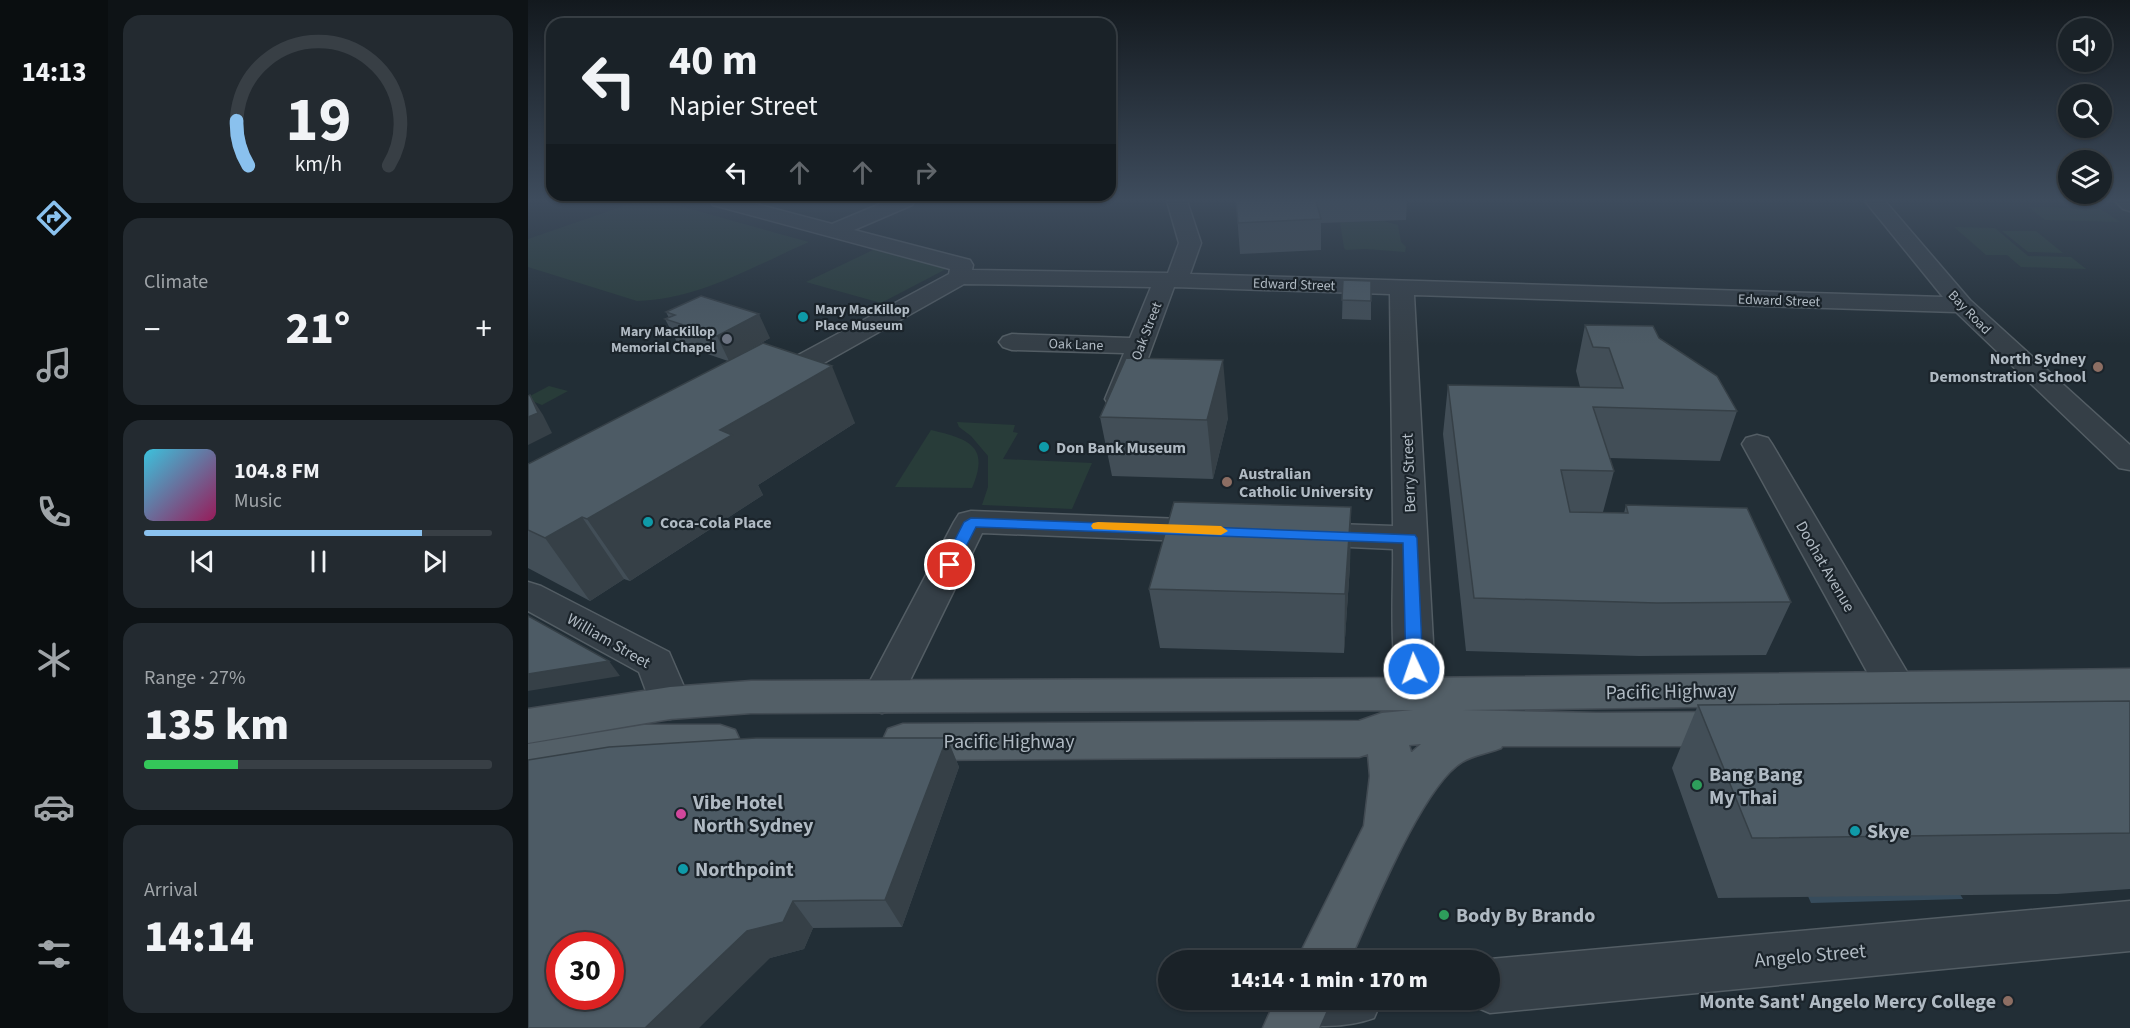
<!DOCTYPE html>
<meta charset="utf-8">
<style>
body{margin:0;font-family:"Source Sans 3",sans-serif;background:#232a30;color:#f1f3f6;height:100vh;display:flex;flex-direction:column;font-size:22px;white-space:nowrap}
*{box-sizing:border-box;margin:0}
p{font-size:20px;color:#9fa4a8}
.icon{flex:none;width:33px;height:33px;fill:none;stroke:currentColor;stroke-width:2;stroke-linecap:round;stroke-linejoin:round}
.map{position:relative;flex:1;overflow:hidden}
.drawer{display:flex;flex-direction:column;gap:15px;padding:15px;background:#0e1316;width:420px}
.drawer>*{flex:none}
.banner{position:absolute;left:18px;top:18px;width:570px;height:183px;border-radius:18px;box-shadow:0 2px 4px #0004,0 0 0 2px #383f45;background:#1a2228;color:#f1f3f6;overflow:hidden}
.buttons{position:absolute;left:1530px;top:18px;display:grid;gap:12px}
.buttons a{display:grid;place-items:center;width:54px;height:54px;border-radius:50%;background:#1a2228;box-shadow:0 2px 4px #0004,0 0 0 2px #383f45;font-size:30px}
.speed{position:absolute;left:18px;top:932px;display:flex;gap:12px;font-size:30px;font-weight:700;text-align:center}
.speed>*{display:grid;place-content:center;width:78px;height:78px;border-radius:50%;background:#1a2228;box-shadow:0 2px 4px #0004,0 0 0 2px #383f45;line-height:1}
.speed .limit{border:9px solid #d22;background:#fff;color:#111}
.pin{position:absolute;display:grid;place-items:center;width:51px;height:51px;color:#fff;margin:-26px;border:3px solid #fff;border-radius:50%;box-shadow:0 2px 6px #0007}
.me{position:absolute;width:66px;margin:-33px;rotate:357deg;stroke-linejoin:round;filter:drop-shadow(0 0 4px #0008)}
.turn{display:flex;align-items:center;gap:21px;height:126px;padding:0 24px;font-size:27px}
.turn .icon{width:78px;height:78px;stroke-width:2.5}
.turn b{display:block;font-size:42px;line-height:51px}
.lanes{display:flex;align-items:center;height:57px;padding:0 24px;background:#0003;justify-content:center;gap:30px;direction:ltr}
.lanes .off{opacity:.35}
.big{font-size:45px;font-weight:800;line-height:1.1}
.drawer .widget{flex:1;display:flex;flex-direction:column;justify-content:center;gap:9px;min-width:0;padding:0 21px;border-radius:18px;background:#232a30}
.drawer .dial{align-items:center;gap:0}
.dial svg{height:156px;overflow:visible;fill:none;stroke:#383f45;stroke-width:7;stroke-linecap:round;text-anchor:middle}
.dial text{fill:#f1f3f6;stroke:none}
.song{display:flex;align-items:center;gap:18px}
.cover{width:72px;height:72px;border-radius:9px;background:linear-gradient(135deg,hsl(190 70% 55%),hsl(330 70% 35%))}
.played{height:6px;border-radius:3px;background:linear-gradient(90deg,#8ac1ee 80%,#383f45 80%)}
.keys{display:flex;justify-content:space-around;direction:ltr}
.heat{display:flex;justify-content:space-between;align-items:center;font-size:33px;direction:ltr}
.charge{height:9px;border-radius:4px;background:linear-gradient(90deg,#34c759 27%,#383f45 0)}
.trip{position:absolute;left:630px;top:950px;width:342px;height:60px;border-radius:30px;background:#1a2228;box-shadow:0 2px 4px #0004,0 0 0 2px #383f45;font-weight:800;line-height:60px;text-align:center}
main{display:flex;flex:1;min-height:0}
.tabs{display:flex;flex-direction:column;width:108px;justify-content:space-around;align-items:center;background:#0a0e10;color:#9fa4a8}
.tabs .icon{width:42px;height:42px}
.tabs .current{color:#8ac1ee}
.tabs b{font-size:27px;color:#f1f3f6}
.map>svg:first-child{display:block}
.green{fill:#283c39}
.water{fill:#374c5c}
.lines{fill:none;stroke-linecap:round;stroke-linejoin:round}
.minor-casing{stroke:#535d64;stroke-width:3}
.major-casing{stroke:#424b53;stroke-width:3}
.minor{fill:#353f47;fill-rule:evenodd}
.major{fill:#535f67;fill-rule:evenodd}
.wall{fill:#424e57}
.shaded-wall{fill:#364047}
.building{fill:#4d5b65;stroke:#364047;stroke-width:1.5;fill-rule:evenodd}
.route{fill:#1a73e8;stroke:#114b97;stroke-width:1.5}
.slow{fill:#f59e0b}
.culture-dot{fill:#0f9aa8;stroke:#1b242b;stroke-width:2}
.worship-dot{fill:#6b7280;stroke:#1b242b;stroke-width:2}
.education-dot{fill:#8d6e63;stroke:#1b242b;stroke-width:2}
.leisure-dot{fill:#2e9e5b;stroke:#1b242b;stroke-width:2}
.hotel-dot{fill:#d1479c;stroke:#1b242b;stroke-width:2}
.labels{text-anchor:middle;stroke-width:4.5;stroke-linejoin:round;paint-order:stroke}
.far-street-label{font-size:14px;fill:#b0bac3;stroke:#1b242b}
.far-poi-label{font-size:14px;font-weight:bold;fill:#b0bac3;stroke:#1b242b;text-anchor:start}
.poi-label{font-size:16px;font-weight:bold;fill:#b0bac3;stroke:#1b242b;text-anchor:start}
.street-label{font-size:16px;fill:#b0bac3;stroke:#1b242b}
.near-street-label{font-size:20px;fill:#b0bac3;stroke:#1b242b}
.near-poi-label{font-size:20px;font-weight:bold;fill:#b0bac3;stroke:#1b242b;text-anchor:start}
</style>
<main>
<nav class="tabs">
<b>14:13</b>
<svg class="icon current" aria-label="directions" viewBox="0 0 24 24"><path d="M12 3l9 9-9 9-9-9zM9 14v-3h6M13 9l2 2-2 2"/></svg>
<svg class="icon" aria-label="music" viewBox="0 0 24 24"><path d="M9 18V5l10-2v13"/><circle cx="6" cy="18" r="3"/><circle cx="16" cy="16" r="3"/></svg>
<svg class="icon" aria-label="phone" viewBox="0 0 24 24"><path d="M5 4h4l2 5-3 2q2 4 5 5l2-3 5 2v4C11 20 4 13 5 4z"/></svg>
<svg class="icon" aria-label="climate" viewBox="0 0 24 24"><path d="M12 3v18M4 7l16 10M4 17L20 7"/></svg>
<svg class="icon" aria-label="car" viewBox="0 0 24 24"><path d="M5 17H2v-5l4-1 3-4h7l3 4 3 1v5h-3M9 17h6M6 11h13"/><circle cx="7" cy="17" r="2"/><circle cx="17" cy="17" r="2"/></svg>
<svg class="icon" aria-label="filters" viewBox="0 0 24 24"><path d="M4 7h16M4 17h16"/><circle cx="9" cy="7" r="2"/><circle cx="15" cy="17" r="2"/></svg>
</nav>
<section class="drawer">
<div class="widget dial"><svg viewBox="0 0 100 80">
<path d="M14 69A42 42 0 1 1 86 69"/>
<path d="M14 69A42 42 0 0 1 8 46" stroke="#8ac1ee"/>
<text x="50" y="56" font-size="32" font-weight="700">19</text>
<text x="50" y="72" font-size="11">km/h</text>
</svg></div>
<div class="widget"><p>Climate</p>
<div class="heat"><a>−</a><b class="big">21°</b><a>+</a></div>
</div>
<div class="widget">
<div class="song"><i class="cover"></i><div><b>104.8 FM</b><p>Music</p></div></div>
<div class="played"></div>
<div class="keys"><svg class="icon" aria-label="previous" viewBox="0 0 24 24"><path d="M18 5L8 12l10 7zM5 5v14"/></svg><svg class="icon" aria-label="pause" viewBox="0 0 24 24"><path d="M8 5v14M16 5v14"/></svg><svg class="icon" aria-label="next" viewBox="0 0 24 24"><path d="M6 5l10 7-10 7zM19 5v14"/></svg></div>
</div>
<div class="widget"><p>Range · 27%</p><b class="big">135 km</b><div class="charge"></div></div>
<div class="widget"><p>Arrival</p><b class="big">14:14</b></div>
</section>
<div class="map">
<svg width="1602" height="1028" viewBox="0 0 1602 1028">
<rect width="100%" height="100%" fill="#222e36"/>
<!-- green -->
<g class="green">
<path d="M110,201H134L281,242C226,266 170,300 109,301L0,267V239Z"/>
<path d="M1500,207L1573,209L1592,222L1517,220Z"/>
<path d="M856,221L870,225L873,242L878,247L877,252L837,249L818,250L816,248L812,222Z"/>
<path d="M1426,227L1467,228L1500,256L1543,257L1558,269L1493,267L1479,255H1458Z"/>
<path d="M1474,231H1508L1535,253L1500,252Z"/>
<path d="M347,249L420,268L353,303L278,282Z"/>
<path d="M21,386L40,391L14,405L4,401L0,397Z"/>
<path d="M429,422L487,425L485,432L490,433L475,459L564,463L544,509L454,505L460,487V456L443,436L431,427Z"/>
<path d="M403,430C441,439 462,446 444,488L367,487Z"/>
</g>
<!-- water -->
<path class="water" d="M1268,869L1422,878L1435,899L1283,903Z"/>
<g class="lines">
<defs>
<g id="minor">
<path d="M183,201H217L304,224L359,201H386L384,205L326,230L442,260L445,265L444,270L640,273L651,243L639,201H659L673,243L662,274L1415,297L1337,201H1357L1442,300L1602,445V470L1591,468L1428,312L886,295L906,660L911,694L905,705L891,710L877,705C859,673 866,588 865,549L779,545L767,542L762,534L767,526L779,523L865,526L862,294L646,287L605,399L601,405L591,407L581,405L577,399L596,353L484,350L475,347L471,342L475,337L484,334L602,338L623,287L436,284L255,386L245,388L235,386L231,380L235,374L421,274L422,269L185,205Z"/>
<path d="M1587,201H1602V211L1595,209Z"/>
<path d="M1229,435L1240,438L1244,444L1382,677L1388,688L1382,699L1368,704L1354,699L1214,444L1218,438Z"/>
<path d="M443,511L682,520L694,523L699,531L694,539L682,542L454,533L368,709L354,713L340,709L334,697L340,685L426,522L431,514Z"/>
<path d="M0,582L13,586L141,652L163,703L157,715L142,719L127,715L111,672L0,611Z"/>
<path d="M1602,901V951L962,1013L943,1005L941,999H962V959Z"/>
<path d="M749,999H854L846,1018C818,1028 784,1028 756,1021L748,1002Z"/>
</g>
<g id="major">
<path d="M1602,669V701L934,710L1069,713L1204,712L1219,717L1225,729L1219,741L1204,746H974L973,748C961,753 945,755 934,762C894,786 843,914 822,960H769L836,826L842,776L840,754L831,757L375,760L360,755L354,742L360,729L375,724L831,721L854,713L885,710L223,713L142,719L0,743V709L142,687L223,681L891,678ZM893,744L884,752H883L881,745Z"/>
<path d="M116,725H192L207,730L213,743L207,756L192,761H116L0,782V744Z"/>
<path d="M748,999H804L791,1028H735Z"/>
</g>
</defs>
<!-- minor casing -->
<use href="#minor" class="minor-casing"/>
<!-- major casing -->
<use href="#major" class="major-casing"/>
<!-- minor -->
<use href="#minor" class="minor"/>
<!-- major -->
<use href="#major" class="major"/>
</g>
<!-- wall -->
<g class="wall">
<path d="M708,201H879L878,220L793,223V250L712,254Z"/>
<path d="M815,280L843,301V320L814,319Z"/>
<path d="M138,312L242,338L214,354L327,423L230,485L235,495L102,581L96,579L62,601L0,568V464L200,361L150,344L137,319L141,318Z"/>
<path d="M1057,325L1131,338L1209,411L1192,461L1081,458L1086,471L1075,512L1096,513L1098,505L1263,602L1238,655L1111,656L938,651L915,434L920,385L1052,387L1048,371Z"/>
<path d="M572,417L700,418L685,479L584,476Z"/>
<path d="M823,507L822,565L816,653L632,648L621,589Z"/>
<path d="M1602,701V889L1529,894L1190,898L1144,768L1170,705Z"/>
<path d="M419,738L431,767L374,927L285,928L276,949L242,958L0,1028Z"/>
</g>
<!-- shaded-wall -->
<g class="shaded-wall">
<path d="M231,314L242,338L201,361L189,336Z"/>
<path d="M695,360L700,418L685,479L679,420Z"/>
<path d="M304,366L327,423L230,485L235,495L102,581L59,519L192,430Z"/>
<path d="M2,395L15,415L24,433L0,445V417Z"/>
<path d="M823,507L822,565L816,653L817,594Z"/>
<path d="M54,517L96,579L62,601L17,538Z"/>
<path d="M81,661L92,676L0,691V674Z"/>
<path d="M419,738L431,767L374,927L357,900Z"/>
<path d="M265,901L285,928L276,949L242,958L171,1028H117L219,931Z"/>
</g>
<!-- building -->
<g class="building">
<path d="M708,201H788L793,219L710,223Z"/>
<path d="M815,280L843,281V301L814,300Z"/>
<path d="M173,296L231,314L189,336L137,319L147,315L138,312Z"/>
<path d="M1057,325L1125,326L1131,338L1189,376L1209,411L1065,407L1086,471L1033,470L1042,512L1100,513L1098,505L1219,508L1263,602L1129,603L946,598L920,385L1095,388L1081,348L1065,347Z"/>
<path d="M235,343L304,366L192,430L204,435L59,519L54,517L17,538L0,530V464Z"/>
<path d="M598,358L695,360L679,420L572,417Z"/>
<path d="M2,395L10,413L0,417V396Z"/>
<path d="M646,502L823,507L817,594L621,589Z"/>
<path d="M0,616L81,661L0,674Z"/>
<path d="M1602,701V833L1224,838L1170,705Z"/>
<path d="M228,738H419L357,900L265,901L255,922L219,931L117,1028H0V760L81,747ZM32,945H82V996H32Z"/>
</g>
<!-- sky -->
<linearGradient id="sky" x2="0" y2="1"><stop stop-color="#13191e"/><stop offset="0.58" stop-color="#3e4c5d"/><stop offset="1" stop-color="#3e4c5d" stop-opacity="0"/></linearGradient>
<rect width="1602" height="345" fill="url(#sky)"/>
<!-- route -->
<path class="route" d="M443,518L887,535L889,538L895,669L892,674L886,676L881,674L878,669L875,543L448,527L427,568H416L414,565L436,522Z"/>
<!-- slow -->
<path class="slow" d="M570,522L693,526L700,531L693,535L565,529L563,526L565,523Z"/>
<!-- markers -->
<g class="culture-dot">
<circle cx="275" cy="317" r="6"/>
<circle cx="516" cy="447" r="6"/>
<circle cx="120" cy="522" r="6"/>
<circle cx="1327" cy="831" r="6"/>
<circle cx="155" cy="869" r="6"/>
</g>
<circle class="worship-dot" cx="199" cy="339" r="6"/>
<g class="education-dot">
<circle cx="1570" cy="367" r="6"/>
<circle cx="699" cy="482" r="6"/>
<circle cx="1480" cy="1001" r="6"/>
</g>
<g class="leisure-dot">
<circle cx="1169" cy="785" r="6"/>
<circle cx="916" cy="915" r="6"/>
</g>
<circle class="hotel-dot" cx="153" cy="814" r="6"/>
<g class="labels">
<!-- far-street labels -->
<g class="far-street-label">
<text transform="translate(766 284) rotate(2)" y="5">Edward Street</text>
<text transform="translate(1251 300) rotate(2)" y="5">Edward Street</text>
<text transform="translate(1442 312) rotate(46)" y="5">Bay Road</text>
<text transform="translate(618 331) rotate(-69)" y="5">Oak Street</text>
<text transform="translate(548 344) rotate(2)" y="5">Oak Lane</text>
</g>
<!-- far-poi labels -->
<g class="far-poi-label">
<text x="287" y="314">Mary MacKillop<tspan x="287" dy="16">Place Museum</tspan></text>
<text x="187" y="336" text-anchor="end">Mary MacKillop<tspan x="187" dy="16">Memorial Chapel</tspan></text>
</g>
<!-- poi labels -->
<g class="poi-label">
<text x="1558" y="364" text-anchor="end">North Sydney<tspan x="1558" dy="18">Demonstration School</tspan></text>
<text x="528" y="453">Don Bank Museum</text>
<text x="711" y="479">Australian<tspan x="711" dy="18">Catholic University</tspan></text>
<text x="132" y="528">Coca-Cola Place</text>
</g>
<!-- street labels -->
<g class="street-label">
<text transform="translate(880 473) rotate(-92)" y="6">Berry Street</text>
<text transform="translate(1298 566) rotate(60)" y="6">Doohat Avenue</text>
<text transform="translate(81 640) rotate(30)" y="6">William Street</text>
</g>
<!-- near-street labels -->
<g class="near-street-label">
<text transform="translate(1143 691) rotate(-1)" y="7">Pacific Highway</text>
<text x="481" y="748">Pacific Highway</text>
<text transform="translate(1282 955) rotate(-5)" y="7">Angelo Street</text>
</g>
<!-- near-poi labels -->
<g class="near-poi-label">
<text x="1181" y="781">Bang Bang<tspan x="1181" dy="23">My Thai</tspan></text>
<text x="165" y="809">Vibe Hotel<tspan x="165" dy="23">North Sydney</tspan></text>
<text x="1339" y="838">Skye</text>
<text x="167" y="876">Northpoint</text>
<text x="928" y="922">Body By Brando</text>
<text x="1468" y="1008" text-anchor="end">Monte Sant' Angelo Mercy College</text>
</g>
</g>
</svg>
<div class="buttons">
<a><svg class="icon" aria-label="sound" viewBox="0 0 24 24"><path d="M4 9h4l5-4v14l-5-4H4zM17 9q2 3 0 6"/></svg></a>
<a><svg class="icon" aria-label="search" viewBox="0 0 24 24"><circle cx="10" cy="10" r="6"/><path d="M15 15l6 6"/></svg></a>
<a><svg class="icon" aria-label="layers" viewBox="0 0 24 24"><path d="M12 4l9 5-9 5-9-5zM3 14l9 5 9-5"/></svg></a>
</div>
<div class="speed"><div class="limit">30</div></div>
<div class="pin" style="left:422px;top:565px;background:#d93025"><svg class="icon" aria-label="arrive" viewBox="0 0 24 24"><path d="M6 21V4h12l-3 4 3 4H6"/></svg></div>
<svg class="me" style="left:886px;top:669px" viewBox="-20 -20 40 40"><circle r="17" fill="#1a73e8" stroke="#fff" stroke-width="3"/><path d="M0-11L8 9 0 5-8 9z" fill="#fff"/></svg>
<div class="trip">14:14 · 1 min · 170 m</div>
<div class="banner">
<div class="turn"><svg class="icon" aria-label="left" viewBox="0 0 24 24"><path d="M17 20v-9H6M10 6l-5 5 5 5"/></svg><div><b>40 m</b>Napier Street</div></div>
<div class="lanes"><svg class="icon" aria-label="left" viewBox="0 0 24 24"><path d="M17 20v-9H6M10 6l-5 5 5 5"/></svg><svg class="icon off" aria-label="ahead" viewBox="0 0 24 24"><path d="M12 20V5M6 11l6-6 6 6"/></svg><svg class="icon off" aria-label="ahead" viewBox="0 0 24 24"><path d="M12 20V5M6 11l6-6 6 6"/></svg><svg class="icon off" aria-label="right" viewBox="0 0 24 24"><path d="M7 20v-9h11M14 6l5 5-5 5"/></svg></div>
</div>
</div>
</main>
